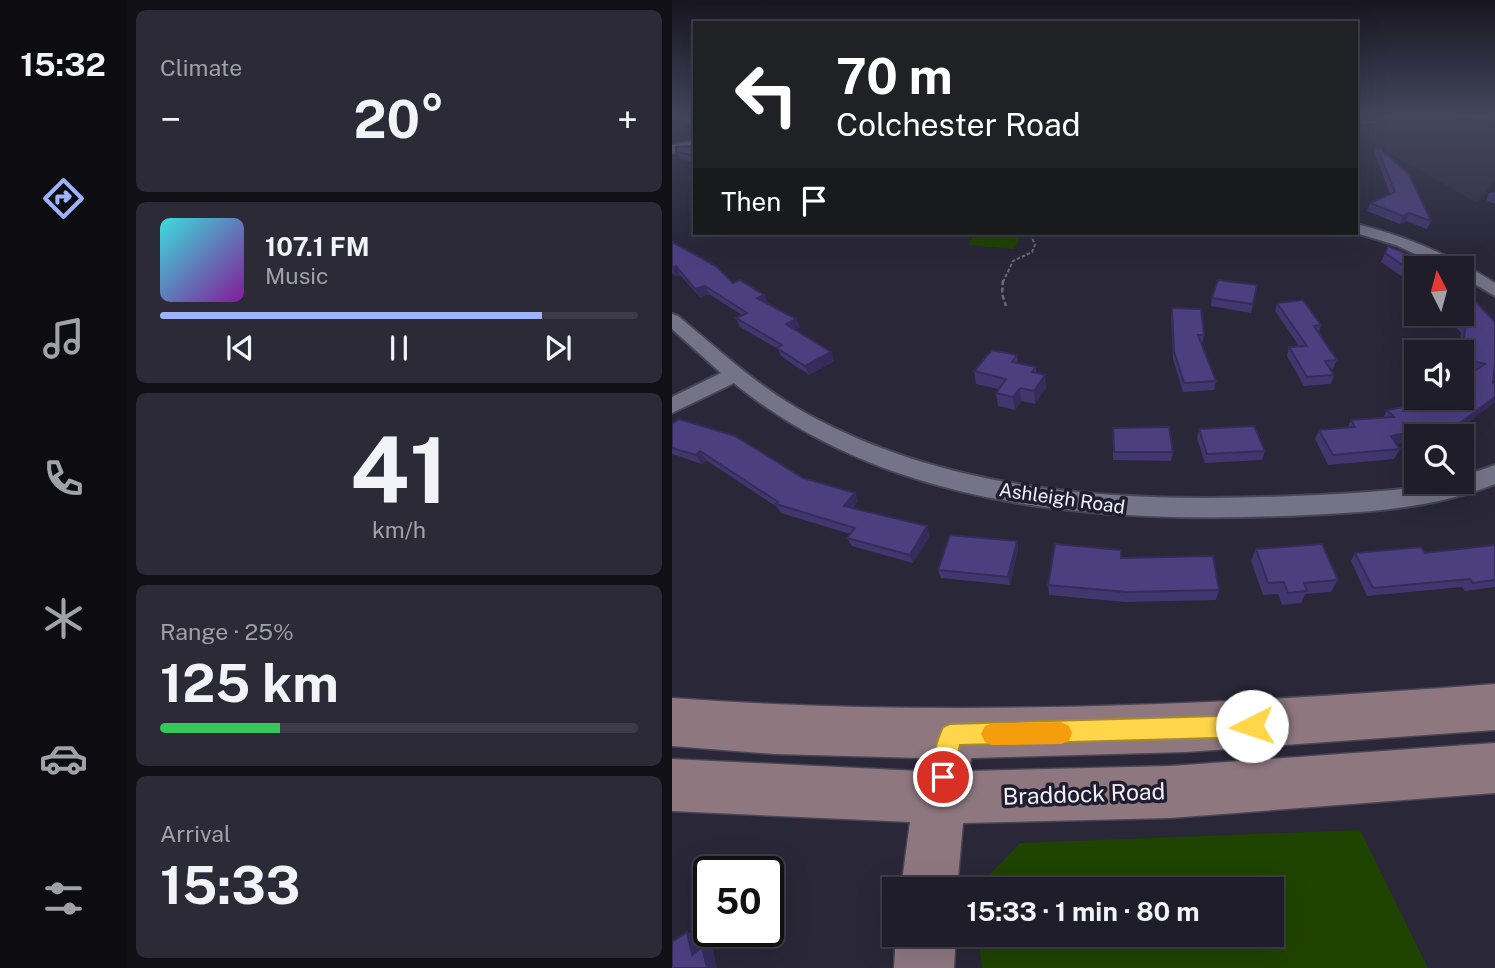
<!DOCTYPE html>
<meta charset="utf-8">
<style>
body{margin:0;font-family:"Public Sans",sans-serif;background:#2c2a36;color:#f1f3f6;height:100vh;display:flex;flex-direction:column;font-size:26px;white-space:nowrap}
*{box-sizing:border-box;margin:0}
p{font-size:23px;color:#a1a2a8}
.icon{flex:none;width:38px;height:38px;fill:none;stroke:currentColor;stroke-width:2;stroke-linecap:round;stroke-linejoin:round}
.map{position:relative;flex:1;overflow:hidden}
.panel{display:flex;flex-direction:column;gap:10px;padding:10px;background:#111017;width:546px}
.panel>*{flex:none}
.top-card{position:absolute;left:21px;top:21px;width:665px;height:214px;border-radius:0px;box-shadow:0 7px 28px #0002,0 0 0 2px #3c3b47;background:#202124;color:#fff;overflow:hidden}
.needle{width:46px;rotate:354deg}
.tools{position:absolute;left:732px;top:256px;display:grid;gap:14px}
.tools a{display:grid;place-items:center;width:70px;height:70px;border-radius:0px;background:#1f1d2a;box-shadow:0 7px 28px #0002,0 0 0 2px #3c3b47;font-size:35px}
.speed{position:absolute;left:21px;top:856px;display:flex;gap:14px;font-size:35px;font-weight:700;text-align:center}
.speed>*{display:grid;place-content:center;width:91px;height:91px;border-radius:50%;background:#1f1d2a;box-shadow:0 7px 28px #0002,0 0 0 2px #3c3b47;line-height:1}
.speed .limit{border:4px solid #111;border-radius:10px;background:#fff;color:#111}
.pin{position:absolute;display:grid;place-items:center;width:60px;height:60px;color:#fff;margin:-30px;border:4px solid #fff;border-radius:50%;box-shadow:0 2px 7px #0007}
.me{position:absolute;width:77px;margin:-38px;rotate:266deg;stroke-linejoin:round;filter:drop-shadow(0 0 5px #0008)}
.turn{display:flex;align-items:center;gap:24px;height:147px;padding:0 28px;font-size:32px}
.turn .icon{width:91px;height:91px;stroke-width:2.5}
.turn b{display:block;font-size:49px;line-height:60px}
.then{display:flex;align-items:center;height:66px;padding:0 28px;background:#0003;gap:14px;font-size:26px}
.big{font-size:52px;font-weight:700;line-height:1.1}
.panel .card{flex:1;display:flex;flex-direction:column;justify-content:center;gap:10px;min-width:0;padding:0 24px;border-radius:10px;background:#2c2a36}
.panel .dial{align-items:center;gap:0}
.dial b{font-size:91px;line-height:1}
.song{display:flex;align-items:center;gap:21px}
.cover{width:84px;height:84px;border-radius:10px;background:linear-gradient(135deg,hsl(180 70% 55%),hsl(290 70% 35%))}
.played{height:7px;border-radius:4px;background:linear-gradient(90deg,#9fb3fd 80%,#3c3b47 80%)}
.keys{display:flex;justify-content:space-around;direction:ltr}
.heat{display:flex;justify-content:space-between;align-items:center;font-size:38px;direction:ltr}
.charge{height:10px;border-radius:5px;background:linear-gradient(90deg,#34c759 25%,#3c3b47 0)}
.trip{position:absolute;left:210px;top:877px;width:402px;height:70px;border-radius:0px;background:#1f1d2a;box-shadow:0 7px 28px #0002,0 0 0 2px #3c3b47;font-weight:700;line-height:70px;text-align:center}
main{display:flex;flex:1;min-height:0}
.dock{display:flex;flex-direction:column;width:126px;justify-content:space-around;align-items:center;background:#0c0c11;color:#a1a2a8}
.dock .icon{width:49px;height:49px}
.dock .selected{color:#9fb3fd}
.dock b{font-size:32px;color:#f1f3f6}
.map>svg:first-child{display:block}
.built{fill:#312d45}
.green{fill:#1f4300}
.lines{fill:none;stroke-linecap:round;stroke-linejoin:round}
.lane-casing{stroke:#484554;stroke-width:4}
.street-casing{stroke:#484554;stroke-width:4}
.secondary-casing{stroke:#484554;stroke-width:3}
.path-far1{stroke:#6b6979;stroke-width:2;stroke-dasharray:3.5 2;stroke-linecap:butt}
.path{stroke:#6b6979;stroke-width:2.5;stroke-dasharray:5 2.5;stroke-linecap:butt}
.lane{fill:#757387;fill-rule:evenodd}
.street{fill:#757387;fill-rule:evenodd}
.secondary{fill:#8f7780;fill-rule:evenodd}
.wall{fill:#41366e}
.shaded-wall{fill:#352c5a}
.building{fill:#4c3f80;stroke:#352c5a;stroke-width:2}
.route{fill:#ffd54a;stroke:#a68a30;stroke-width:2}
.slow{fill:#f59e0b}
.labels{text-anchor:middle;stroke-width:7;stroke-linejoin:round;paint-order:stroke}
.street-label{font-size:19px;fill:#f2f1fd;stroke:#1f1d2e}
.near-street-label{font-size:23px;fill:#f2f1fd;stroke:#1f1d2e}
</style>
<main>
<nav class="dock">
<b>15:32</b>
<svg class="icon selected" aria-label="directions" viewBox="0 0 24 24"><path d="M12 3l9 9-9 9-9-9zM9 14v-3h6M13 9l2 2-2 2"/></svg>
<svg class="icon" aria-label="music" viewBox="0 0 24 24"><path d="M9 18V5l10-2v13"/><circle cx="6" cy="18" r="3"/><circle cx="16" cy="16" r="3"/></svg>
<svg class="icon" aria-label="phone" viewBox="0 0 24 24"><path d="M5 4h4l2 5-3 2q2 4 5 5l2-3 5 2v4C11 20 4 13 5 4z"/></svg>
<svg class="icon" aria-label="climate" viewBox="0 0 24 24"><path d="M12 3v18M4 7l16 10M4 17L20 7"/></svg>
<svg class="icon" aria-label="car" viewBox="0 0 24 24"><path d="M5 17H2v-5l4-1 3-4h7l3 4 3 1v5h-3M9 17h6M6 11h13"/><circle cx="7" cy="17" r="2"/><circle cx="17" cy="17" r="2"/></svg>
<svg class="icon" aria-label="filters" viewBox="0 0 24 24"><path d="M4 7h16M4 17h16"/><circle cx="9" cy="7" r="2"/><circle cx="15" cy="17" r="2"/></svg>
</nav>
<section class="panel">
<div class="card"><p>Climate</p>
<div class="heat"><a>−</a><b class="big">20°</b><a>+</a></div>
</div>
<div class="card">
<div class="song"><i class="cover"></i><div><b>107.1 FM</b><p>Music</p></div></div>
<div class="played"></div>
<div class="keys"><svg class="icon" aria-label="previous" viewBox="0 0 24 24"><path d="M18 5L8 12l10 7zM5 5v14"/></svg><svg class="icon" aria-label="pause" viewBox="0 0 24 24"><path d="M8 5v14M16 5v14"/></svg><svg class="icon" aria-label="next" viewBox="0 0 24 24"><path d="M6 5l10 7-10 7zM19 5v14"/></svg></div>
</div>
<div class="card dial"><b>41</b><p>km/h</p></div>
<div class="card"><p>Range · 25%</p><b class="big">125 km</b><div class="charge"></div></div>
<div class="card"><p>Arrival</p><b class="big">15:33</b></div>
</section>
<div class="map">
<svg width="823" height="968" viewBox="0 0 823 968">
<rect width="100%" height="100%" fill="#292738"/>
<!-- built -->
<path class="built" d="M684,114H823V180L805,203L684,134Z"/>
<!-- green -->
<g class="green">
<path d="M303,233L349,235L342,249L296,245Z"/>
<path d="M688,830L756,968H310L306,935L600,934V889H304L348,843Z"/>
</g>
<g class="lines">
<defs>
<path id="lane" d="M782,114L813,116L810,118Z"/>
<g id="street">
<path d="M8,114H19L23,118V128Z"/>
<path d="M23,140V147L0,153V145Z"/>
<path d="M684,224C734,236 780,256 823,283V296L789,276V268H773L724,245L684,233Z"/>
<path d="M0,314L6,316C48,351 89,389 137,415C284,495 457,503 621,496C654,495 688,493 721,490C744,488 766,481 789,481V477L823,465V484C755,511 682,513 610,516C422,523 213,507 62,383L0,413V397L49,373L0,329Z"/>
</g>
<g id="secondary">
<path d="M823,684V730L514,752L299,758L297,771L498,766L823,743V793L498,818L291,823L285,889H229L238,822L0,811V759L247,771L249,758L103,754L0,746V698C275,718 548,705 823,684Z"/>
<path d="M224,934H284L282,968H222Z"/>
</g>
</defs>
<!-- lane casing -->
<use href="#lane" class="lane-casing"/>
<!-- street casing -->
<use href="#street" class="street-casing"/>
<!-- secondary casing -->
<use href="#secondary" class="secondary-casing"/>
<!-- path-far1 -->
<g class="path-far1">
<path d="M684,123L702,122L725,114"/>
<path d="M331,282L341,261L360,252L363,245L358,233"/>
</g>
<!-- path -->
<path class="path" d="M331,280L330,294L334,306"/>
<!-- lane -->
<use href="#lane" class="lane"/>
<!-- street -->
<use href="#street" class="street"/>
<!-- secondary -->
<use href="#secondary" class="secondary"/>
</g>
<!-- wall -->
<g class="wall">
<path d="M704,145L759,221L755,229L734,221L728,224L695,211L698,203L718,194L702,152Z"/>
<path d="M23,146V162L7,159L4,152Z"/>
<path d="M823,192V204L814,200L817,193Z"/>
<path d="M0,242L61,283L124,319L128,327L123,330L159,352L162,361L137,375L109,356L106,349L68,327L64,318L70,315L37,294L28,297L8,275L4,276L0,273Z"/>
<path d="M713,253L744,268V286L709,262Z"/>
<path d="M585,285L579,313L539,306L540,298Z"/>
<path d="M605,303L649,325L647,332L665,360L661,369H659L662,375L659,384L632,386L615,356L617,347L627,346L603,311Z"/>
<path d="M500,308L532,335L530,344H529L544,381L542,390L511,392L501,359L499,317Z"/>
<path d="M772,313H789L821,383L823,384V402L782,433L724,444L728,449L722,459L656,465L643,439L647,430L676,427L679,420L711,418L715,410L756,402L800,373L789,370V352H786L789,333Z"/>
<path d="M345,355L346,363L364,367V373L373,375L374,388L363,404L349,401L343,410L326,406L324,393L326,389L304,384L302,371Z"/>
<path d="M0,424L131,478L183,493L186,501L181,508L258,535L241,563L180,546L175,538L178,534L109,513L105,507L34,460L30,464L0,454Z"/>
<path d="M441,428L501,452L499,461L441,460Z"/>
<path d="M527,429L593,451L590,460L533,463L525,438Z"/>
<path d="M345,541L346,550L338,585L269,578L266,570Z"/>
<path d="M823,545V587L793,591L790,587L695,596L679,561L683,553H753Z"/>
<path d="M584,549L666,580L659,592L633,594L629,603L610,605L606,594L591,595L579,561Z"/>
<path d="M449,558L547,590L544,600L453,602L377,595L376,585Z"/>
</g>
<!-- shaded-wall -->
<g class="shaded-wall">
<path d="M737,213L734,221L728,224L731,216Z"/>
<path d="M4,266L8,275L4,276L0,269Z"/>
<path d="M33,286L37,294L28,297L23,289Z"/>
<path d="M92,295L96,303L85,298Z"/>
<path d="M124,319L128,327L117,333L114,324Z"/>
<path d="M159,352L162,361L137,375L133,366Z"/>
<path d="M373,375L374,388L363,404L362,391Z"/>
<path d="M348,388L349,401L343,410L341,397Z"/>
<path d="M823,397V402L782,433L766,436H744V440L714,446L719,436Z"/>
<path d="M28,451L34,460L30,464L24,455Z"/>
<path d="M183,493L186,501L176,514L172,506Z"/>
<path d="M255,526L258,535L241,563L238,555Z"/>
<path d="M345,541L346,550L338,585L336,577Z"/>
<path d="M15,932L26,935L31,956L20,955Z"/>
<path d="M30,947L41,949L45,968H35Z"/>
</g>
<!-- building -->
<g class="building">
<path d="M704,145L737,174L759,221L737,213L731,216L698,203L723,192Z"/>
<path d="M23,146V156L4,152V147Z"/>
<path d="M0,242L44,266L61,283L68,280L92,295L85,298L124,319L114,324L159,352L133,366L105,348L110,345L64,318L75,313L33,286L23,289L4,266L0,268Z"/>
<path d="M716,246L758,263L765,268H744V274L713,253Z"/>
<path d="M546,280L585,285L581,304L540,298Z"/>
<path d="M789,286L823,322V363L821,383L823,384V397L788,423L719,436L728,449L661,455L647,430L683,427L679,420L722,417L715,410L756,402L764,397H789V380L813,364L789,358L794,323L785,313H789Z"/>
<path d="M631,300L649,325L642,326L665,360L653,361L662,375L635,377L617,347L635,346L605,303Z"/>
<path d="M500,308L529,309L532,335H526L544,381L512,383L502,351Z"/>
<path d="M320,350L345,355L340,362L364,367L360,372L373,375L362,391L348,388L341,397L324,393L334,379L302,371Z"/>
<path d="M7,419L63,436L131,478L183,493L172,506L255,526L238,555L175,538L183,528L104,504L106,502L28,451L24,455L0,448V424Z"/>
<path d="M582,426L593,451L535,454L527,429Z"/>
<path d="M497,427L501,452H442L441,428Z"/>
<path d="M278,535L345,541L336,577L266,570Z"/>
<path d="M383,544L449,550V558L541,556L547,590L454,592L376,585Z"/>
<path d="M650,544L666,580L632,583L635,591L616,593L612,582L596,583L584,549Z"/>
<path d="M823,545V580L801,583L798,579L701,588L683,553L749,547L753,553Z"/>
<path d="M15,932L20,955L30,947L35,968H0V942Z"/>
</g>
<!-- sky -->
<linearGradient id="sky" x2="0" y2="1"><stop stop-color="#17151f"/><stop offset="0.46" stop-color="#43475e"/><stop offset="1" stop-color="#43475e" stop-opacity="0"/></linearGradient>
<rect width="823" height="250" fill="url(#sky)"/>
<!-- route -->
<path class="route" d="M580,715L587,718L591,726L587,734L580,737L288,745L279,785L271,789L263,785C256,770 264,742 271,727L278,724Z"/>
<!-- slow -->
<path class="slow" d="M389,722L397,726L400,733L397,741L389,744L321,745L313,742L309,734L313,726L321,723Z"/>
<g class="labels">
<!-- street labels -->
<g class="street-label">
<text transform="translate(390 498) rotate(8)" y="7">Ashleigh Road</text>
</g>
<!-- near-street labels -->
<g class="near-street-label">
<text transform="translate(412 794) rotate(-2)" y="8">Braddock Road</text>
</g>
</g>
</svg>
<div class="tools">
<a><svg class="needle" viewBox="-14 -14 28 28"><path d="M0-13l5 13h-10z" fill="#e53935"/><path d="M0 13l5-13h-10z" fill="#a1a2a8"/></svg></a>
<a><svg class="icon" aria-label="sound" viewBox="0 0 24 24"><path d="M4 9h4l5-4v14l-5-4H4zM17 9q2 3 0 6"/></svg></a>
<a><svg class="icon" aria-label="search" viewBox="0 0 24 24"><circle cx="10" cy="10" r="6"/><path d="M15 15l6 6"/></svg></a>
</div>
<div class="speed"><div class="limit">50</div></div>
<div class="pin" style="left:271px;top:777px;background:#d93025"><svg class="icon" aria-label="arrive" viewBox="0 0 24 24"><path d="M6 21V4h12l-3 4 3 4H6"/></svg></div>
<svg class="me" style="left:580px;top:726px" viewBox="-20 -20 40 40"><circle r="19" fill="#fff"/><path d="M0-13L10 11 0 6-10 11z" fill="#ffd54a"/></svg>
<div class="trip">15:33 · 1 min · 80 m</div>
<div class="top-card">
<div class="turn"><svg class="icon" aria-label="left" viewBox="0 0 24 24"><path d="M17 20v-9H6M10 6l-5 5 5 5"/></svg><div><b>70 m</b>Colchester Road</div></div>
<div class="then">Then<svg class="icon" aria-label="arrive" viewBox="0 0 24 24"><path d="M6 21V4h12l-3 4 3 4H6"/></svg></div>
</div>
</div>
</main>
